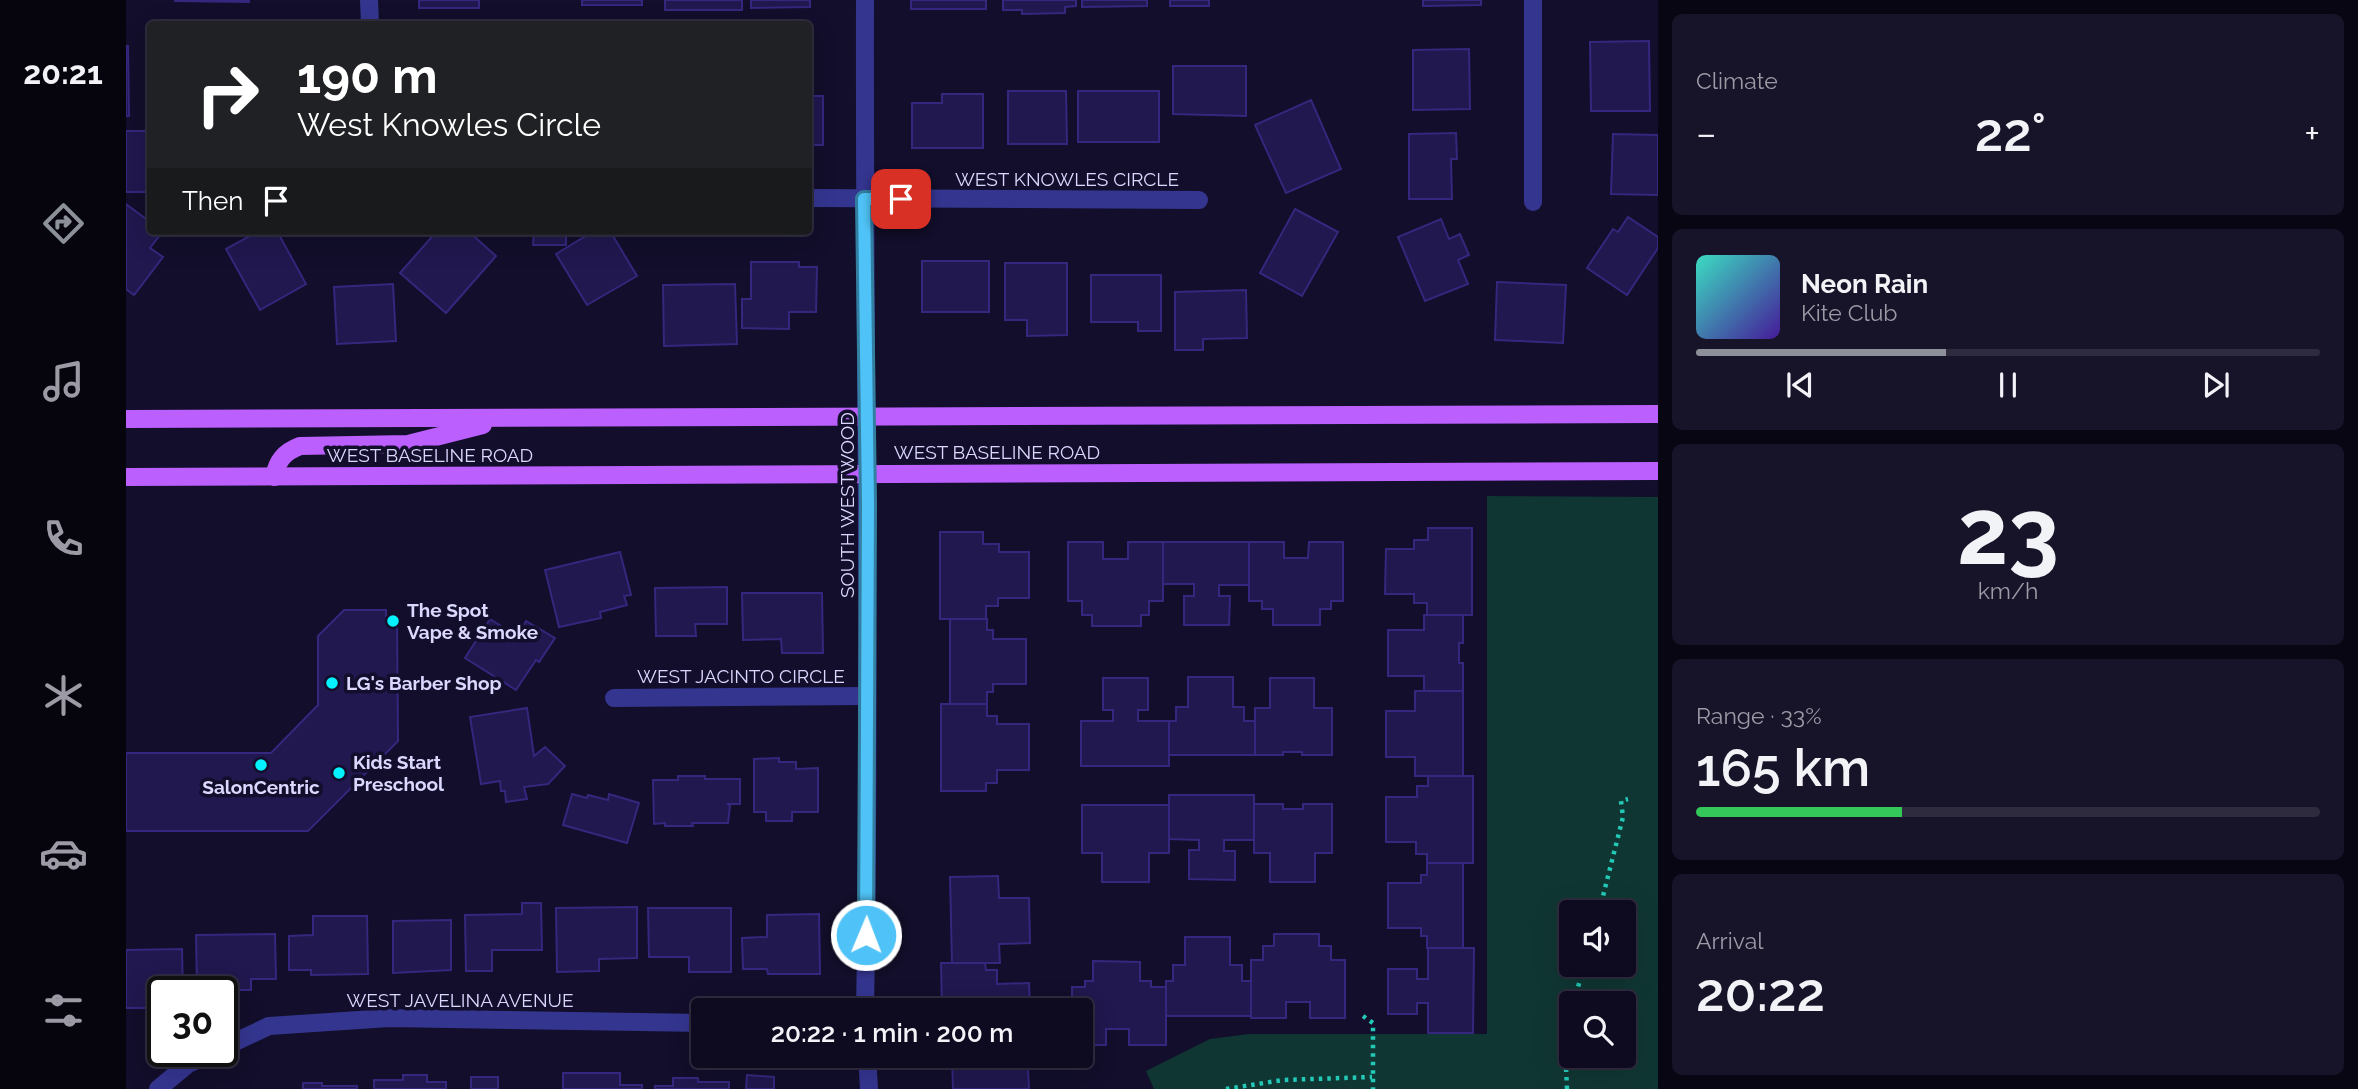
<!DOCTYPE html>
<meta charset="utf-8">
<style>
body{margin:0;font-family:Raleway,sans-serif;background:#171329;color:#f1f3f6;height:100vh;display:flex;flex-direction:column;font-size:26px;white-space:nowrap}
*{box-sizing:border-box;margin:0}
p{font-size:23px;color:#9b9aa5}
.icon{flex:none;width:38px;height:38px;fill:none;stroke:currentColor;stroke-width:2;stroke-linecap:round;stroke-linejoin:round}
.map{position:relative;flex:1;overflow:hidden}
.side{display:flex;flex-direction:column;gap:14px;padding:14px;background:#080612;width:700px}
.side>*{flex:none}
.banner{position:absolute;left:21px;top:21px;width:665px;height:214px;border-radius:7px;box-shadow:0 7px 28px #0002,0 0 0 2px #2e2b3e;background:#202124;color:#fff;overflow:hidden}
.tools{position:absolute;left:1433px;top:900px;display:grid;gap:14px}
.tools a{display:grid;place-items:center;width:77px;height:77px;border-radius:7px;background:#0e0a20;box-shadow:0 7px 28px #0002,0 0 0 2px #2e2b3e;font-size:35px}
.speed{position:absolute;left:21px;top:976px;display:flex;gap:14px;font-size:35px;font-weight:700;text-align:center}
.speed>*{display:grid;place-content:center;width:91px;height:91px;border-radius:50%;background:#0e0a20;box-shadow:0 7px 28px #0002,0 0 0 2px #2e2b3e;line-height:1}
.speed .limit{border:4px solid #111;border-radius:10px;background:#fff;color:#111}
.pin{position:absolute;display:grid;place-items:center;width:60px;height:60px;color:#fff;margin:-30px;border-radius:14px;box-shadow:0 4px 10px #0006}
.me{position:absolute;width:77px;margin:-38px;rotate:1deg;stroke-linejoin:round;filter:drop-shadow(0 0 5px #0008)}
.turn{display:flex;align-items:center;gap:24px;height:147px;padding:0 35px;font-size:32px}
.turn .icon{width:91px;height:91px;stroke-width:2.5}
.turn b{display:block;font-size:49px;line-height:60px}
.then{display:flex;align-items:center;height:66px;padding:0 35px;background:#0003;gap:14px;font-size:26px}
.big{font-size:52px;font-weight:600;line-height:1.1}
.side .widget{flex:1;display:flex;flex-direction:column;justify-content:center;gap:10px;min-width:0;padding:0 24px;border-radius:10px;background:#171329}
.side .dial{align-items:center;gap:0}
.dial b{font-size:91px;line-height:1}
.song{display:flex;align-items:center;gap:21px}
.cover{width:84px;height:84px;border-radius:10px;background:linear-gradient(135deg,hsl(170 70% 55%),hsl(260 70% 35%))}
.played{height:7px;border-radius:4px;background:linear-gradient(90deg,#8c9099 40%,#2e2b3e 40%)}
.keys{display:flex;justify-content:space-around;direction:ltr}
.heat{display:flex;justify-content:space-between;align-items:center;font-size:38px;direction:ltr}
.charge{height:10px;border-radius:5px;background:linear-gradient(90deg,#34c759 33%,#2e2b3e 0)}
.trip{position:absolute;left:565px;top:998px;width:402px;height:70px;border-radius:7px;background:#0e0a20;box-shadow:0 7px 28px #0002,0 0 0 2px #2e2b3e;font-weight:600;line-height:70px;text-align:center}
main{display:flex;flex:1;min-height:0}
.dock{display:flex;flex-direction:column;width:126px;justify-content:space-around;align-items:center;background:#06040d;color:#9b9aa5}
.dock .icon{width:49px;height:49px}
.dock .current{color:#8c9099}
.dock b{font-size:32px;color:#f1f3f6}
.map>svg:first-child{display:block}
.green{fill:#103633;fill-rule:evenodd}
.building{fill:#20184e;stroke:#34277d;stroke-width:2}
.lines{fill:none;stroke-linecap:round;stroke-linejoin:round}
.path{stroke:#23c9b7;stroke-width:4.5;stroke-dasharray:3.5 5;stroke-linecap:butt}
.minor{stroke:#34358f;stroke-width:18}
.major{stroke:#bc5fff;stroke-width:18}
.route-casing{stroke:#337fa1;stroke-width:18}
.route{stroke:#4fc3f7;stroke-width:12}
.poi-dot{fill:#04f1ff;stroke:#120e2b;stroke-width:2.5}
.labels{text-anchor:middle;stroke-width:7;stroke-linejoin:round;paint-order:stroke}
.street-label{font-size:19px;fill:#dbd8ff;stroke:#120e2b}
.poi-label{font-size:19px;font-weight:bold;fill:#dbd8ff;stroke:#120e2b;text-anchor:start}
</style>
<main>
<nav class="dock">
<b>20:21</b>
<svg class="icon current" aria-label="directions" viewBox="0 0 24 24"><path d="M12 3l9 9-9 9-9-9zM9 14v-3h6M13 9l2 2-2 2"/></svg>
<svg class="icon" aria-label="music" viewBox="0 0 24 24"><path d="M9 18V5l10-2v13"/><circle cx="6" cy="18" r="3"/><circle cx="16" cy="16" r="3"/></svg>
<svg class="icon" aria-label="phone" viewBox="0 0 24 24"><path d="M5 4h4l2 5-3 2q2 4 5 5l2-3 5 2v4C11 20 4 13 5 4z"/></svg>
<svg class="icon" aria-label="climate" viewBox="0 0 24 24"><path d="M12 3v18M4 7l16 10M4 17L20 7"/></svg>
<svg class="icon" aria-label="car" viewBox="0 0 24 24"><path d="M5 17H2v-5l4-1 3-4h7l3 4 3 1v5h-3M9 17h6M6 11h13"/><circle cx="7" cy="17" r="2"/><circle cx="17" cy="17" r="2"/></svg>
<svg class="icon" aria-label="filters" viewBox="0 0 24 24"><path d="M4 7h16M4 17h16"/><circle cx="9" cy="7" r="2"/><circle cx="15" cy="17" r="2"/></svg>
</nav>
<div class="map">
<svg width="1532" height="1089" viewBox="0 0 1532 1089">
<rect width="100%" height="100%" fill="#120e2b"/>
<!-- green -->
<path class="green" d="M1361,496L1532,497V1089H1028L1020,1071L1084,1039L1123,1034H1361ZM1446,912H1498V964H1446ZM1446,1003H1498V1055H1446Z"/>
<!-- building -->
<g class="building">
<path d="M49,0H123V2L49,1Z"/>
<rect x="293" y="0" width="60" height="8"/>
<rect x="456" y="0" width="60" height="5"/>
<rect x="539" y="0" width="77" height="10"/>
<path d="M625,0H684V7L625,8Z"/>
<rect x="785" y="0" width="75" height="9"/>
<path d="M877,0H950V6L939,7V13L896,14V10H877Z"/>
<path d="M956,0H1021V6L956,7Z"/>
<rect x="1044" y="0" width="39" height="6"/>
<path d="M1297,0H1355V5L1297,6Z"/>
<path d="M1523,41L1524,111H1465L1464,42Z"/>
<path d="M0,46H2L3,116H0Z"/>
<path d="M1343,49L1344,109L1287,110V50Z"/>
<path d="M1047,66H1120V116L1047,114Z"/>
<path d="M882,91H940L941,144H882Z"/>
<rect x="952" y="91" width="81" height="51"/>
<path d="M816,94H857V148H786V103H816Z"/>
<rect x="682" y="96" width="15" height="49"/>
<path d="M1185,100L1215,169L1160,193L1129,125Z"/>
<rect x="0" y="131" width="24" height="61"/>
<path d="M1330,133L1331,159H1325L1326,199H1283V134Z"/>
<path d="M1487,134L1532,135V195L1485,194Z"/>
<path d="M0,204L24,222V231H37L24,248L37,257L8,295L0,289Z"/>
<path d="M1169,209L1212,232L1176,296L1134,273Z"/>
<path d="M1502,217L1532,237V248L1501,295L1461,268L1487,229L1492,232Z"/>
<path d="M1315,219L1323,239L1334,234L1343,255L1332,260L1342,284L1299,301L1272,237Z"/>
<path d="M133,231H151L180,284L134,310L100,249Z"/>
<path d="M311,231H342L370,256L320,313L274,273Z"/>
<path d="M408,231H440V245H407Z"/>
<path d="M468,231H484L511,276L461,305L430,254Z"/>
<rect x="796" y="261" width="67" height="51"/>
<path d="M625,262H673V267H691L690,312H663V329L616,328V299H625Z"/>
<path d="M879,263H941V335L901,336V320H879Z"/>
<path d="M965,275H1035V331H1012V322H965Z"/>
<path d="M1371,282L1440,285L1437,343L1369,340Z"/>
<path d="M267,284L270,341L211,344L208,287Z"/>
<path d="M609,284L611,344L538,346L537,285Z"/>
<path d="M1120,290L1121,338L1077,339V350H1049V292Z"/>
<path d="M1302,528H1346V615H1301V603H1288V594H1259L1260,549H1288V540H1302Z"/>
<path d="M814,532H857V544H873V552H903V598H872V606H860V619H814Z"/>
<path d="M942,542H977V559H1002V542H1037V601H1023V615H1015V626H966V615H956V601H942Z"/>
<path d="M1037,542H1123V585H1093V596H1104L1103,625H1058V596H1068V584H1037Z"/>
<path d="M1123,542H1158V558H1182L1183,542H1217V601H1205V609H1194V625H1147V609H1136V601H1123Z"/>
<path d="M494,552L505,595L498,596L501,605L474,612L475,618L433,627L419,570Z"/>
<path d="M601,587V624H569L570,636H530L529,588Z"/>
<path d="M616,593H696L697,653H656L655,639L617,640Z"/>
<path d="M218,610H260V616H271L272,741L182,831H0V753H145L192,705V636Z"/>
<path d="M1298,615H1337V643H1333V663H1337V691H1298V676H1262V630H1298Z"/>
<path d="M364,619L391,636L400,621L429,638L413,662L410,660L390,690L339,658Z"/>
<path d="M824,619H861V630H867V639H900V684H867V692H861V704H824Z"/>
<path d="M1062,677H1107V707H1118V721H1129V755H1043V721H1050V707H1062Z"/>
<path d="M977,678H1022V710H1012V721H1043V766H955V721H987V710H977Z"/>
<path d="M1144,678H1188V708H1206V755H1176V752H1157V755H1129V708H1144Z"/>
<path d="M1289,691H1337V776H1289V757H1260V711H1289Z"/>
<path d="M815,704H861V716H871V724H903V770H871V783H860V791H815Z"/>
<path d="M401,708L408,756L419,747L439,766L422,784L398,787L401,799L380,802L379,791H375L374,781L355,784L344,717Z"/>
<path d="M653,758V762H670V769L692,768V812H666V821H640V812H628V759Z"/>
<path d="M552,776H579V779H614V804H602L604,806L602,823H566L567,826H539V823L528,824L527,780H552Z"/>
<path d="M1302,776H1347V863H1301V854H1290V842H1260V797H1291V786H1302Z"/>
<path d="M446,794L461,798L462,795L482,800L483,794L513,803L501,843L437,825Z"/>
<path d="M1043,795H1128V840H1098V851H1109V880L1063,879V850H1073V840L1043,839Z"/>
<path d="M1128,804H1157V809H1177V804H1206V853H1189V882H1144V853H1128Z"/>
<path d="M956,805H1043V853H1023V882H976V853H956Z"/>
<path d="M1301,863H1337V948H1301V936H1295V928H1262V883H1295V875H1301Z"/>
<path d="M872,876L873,898H903L904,943L873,944L874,963H826L824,877Z"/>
<path d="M396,903H415L416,950H366V971H340L339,915L396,914Z"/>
<path d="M511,907V958L473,959V971L431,972L430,908Z"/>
<path d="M522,908H605V972H563V957H523Z"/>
<path d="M693,914L694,974H642L641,969H617L616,938L641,937V915Z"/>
<path d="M187,916H241L242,974L185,975V970H163V936L187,935Z"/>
<path d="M325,920V970L267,973V921Z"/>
<path d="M149,934L150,979H125V990H95V985H71L70,935Z"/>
<path d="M1148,934H1193V946H1205V960H1219V1018H1184V1002H1160V1018H1125V960H1137V946H1148Z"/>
<path d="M1059,937H1104V965H1116V981H1125V1016H1040V981H1047V965H1059Z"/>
<path d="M1302,948H1348L1347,1033H1302V1003H1291V1014H1262V969H1291V979H1302Z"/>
<path d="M56,949L57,992H37L35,1008H0V950Z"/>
<path d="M967,961L1014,962V981H1025V987H1040V1045H1003V1029H980V1045H956V1010H946V987H959V981H967Z"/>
<path d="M815,963H859L860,970H871V984L903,983L904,1010H816Z"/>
<path d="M826,1055H861V1061H868V1069H902L903,1089H827Z"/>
<path d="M437,1073H494V1085H516V1089H437Z"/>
<path d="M277,1075H301V1082H320V1089H248V1080H277Z"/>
<path d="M621,1075L648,1077V1089H620Z"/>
<rect x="345" y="1077" width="27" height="12"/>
<path d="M547,1078H572V1082H603V1089H529V1086H547Z"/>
<path d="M177,1083H196V1086H231V1089H177Z"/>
</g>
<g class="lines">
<!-- path -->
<g class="path">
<path d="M1473,912L1497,817L1495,801L1502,799"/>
<path d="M1448,1003L1458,964"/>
<path d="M1237,1016L1247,1023V1089"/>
<path d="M1100,1089L1157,1080L1246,1077"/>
<path d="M1441,1089L1439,1045L1446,1013"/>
</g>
<!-- minor -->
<g class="minor">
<path d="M243,0L244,24"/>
<path d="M739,0C738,337 745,673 739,1010"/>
<path d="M1407,0V202"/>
<path d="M682,198L1073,200"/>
<path d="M488,698L741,696"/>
<path d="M96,1048L143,1026L263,1018L578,1023"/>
<path d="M741,1055L743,1089"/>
<path d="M32,1089L62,1064L88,1052"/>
</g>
<!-- major -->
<g class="major">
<path d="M0,419L1532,414"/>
<path d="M0,477L1532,471"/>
<path d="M148,477C151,461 158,452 174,446L282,444L357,425"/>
</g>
</g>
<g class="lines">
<defs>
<path id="route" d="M740,935L742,504L738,199H775"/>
</defs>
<!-- route casing -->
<use href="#route" class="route-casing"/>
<!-- route -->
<use href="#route" class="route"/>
</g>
<!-- markers -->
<g class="poi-dot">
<circle cx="267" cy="621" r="7"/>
<circle cx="206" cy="683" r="7"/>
<circle cx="135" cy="765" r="7"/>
<circle cx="213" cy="773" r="7"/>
</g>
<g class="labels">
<!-- street labels -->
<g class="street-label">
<text x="941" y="186">WEST KNOWLES CIRCLE</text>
<text x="871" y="459">WEST BASELINE ROAD</text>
<text x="304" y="462">WEST BASELINE ROAD</text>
<text transform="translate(721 505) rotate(-90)" y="7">SOUTH WESTWOOD</text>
<text x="615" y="683">WEST JACINTO CIRCLE</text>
<text x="334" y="1007">WEST JAVELINA AVENUE</text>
</g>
<!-- poi labels -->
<g class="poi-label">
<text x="281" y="617">The Spot<tspan x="281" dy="22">Vape &amp; Smoke</tspan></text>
<text x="220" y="690">LG's Barber Shop</text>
<text x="227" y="769">Kids Start<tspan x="227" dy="22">Preschool</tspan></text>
<text x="135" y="794" text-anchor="middle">SalonCentric</text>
</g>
</g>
</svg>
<div class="tools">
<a><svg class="icon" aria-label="sound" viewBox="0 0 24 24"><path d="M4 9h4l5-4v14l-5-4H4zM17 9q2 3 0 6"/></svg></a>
<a><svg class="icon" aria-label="search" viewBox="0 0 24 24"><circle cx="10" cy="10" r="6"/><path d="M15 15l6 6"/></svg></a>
</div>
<div class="speed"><div class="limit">30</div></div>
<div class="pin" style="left:775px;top:199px;background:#d93025"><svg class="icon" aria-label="arrive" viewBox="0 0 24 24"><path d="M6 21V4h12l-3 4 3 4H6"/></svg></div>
<svg class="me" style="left:740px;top:935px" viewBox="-20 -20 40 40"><circle r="17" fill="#4fc3f7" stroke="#fff" stroke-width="3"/><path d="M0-11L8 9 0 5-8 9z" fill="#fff"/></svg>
<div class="trip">20:22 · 1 min · 200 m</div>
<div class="banner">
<div class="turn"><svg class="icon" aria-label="right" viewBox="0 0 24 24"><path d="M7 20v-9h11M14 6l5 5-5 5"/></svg><div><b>190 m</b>West Knowles Circle</div></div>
<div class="then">Then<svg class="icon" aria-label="arrive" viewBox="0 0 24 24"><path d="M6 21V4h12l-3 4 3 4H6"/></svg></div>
</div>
</div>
<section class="side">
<div class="widget"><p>Climate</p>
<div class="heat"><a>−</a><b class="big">22°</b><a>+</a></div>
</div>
<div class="widget">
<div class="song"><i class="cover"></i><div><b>Neon Rain</b><p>Kite Club</p></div></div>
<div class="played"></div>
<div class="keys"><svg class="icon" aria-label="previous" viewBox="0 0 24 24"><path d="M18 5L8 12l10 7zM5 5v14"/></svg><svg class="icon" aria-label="pause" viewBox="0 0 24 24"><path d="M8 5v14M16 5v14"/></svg><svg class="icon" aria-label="next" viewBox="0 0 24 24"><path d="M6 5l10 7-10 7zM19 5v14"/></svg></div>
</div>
<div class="widget dial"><b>23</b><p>km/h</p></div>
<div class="widget"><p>Range · 33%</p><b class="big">165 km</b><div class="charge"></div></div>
<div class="widget"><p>Arrival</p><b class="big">20:22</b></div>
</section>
</main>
